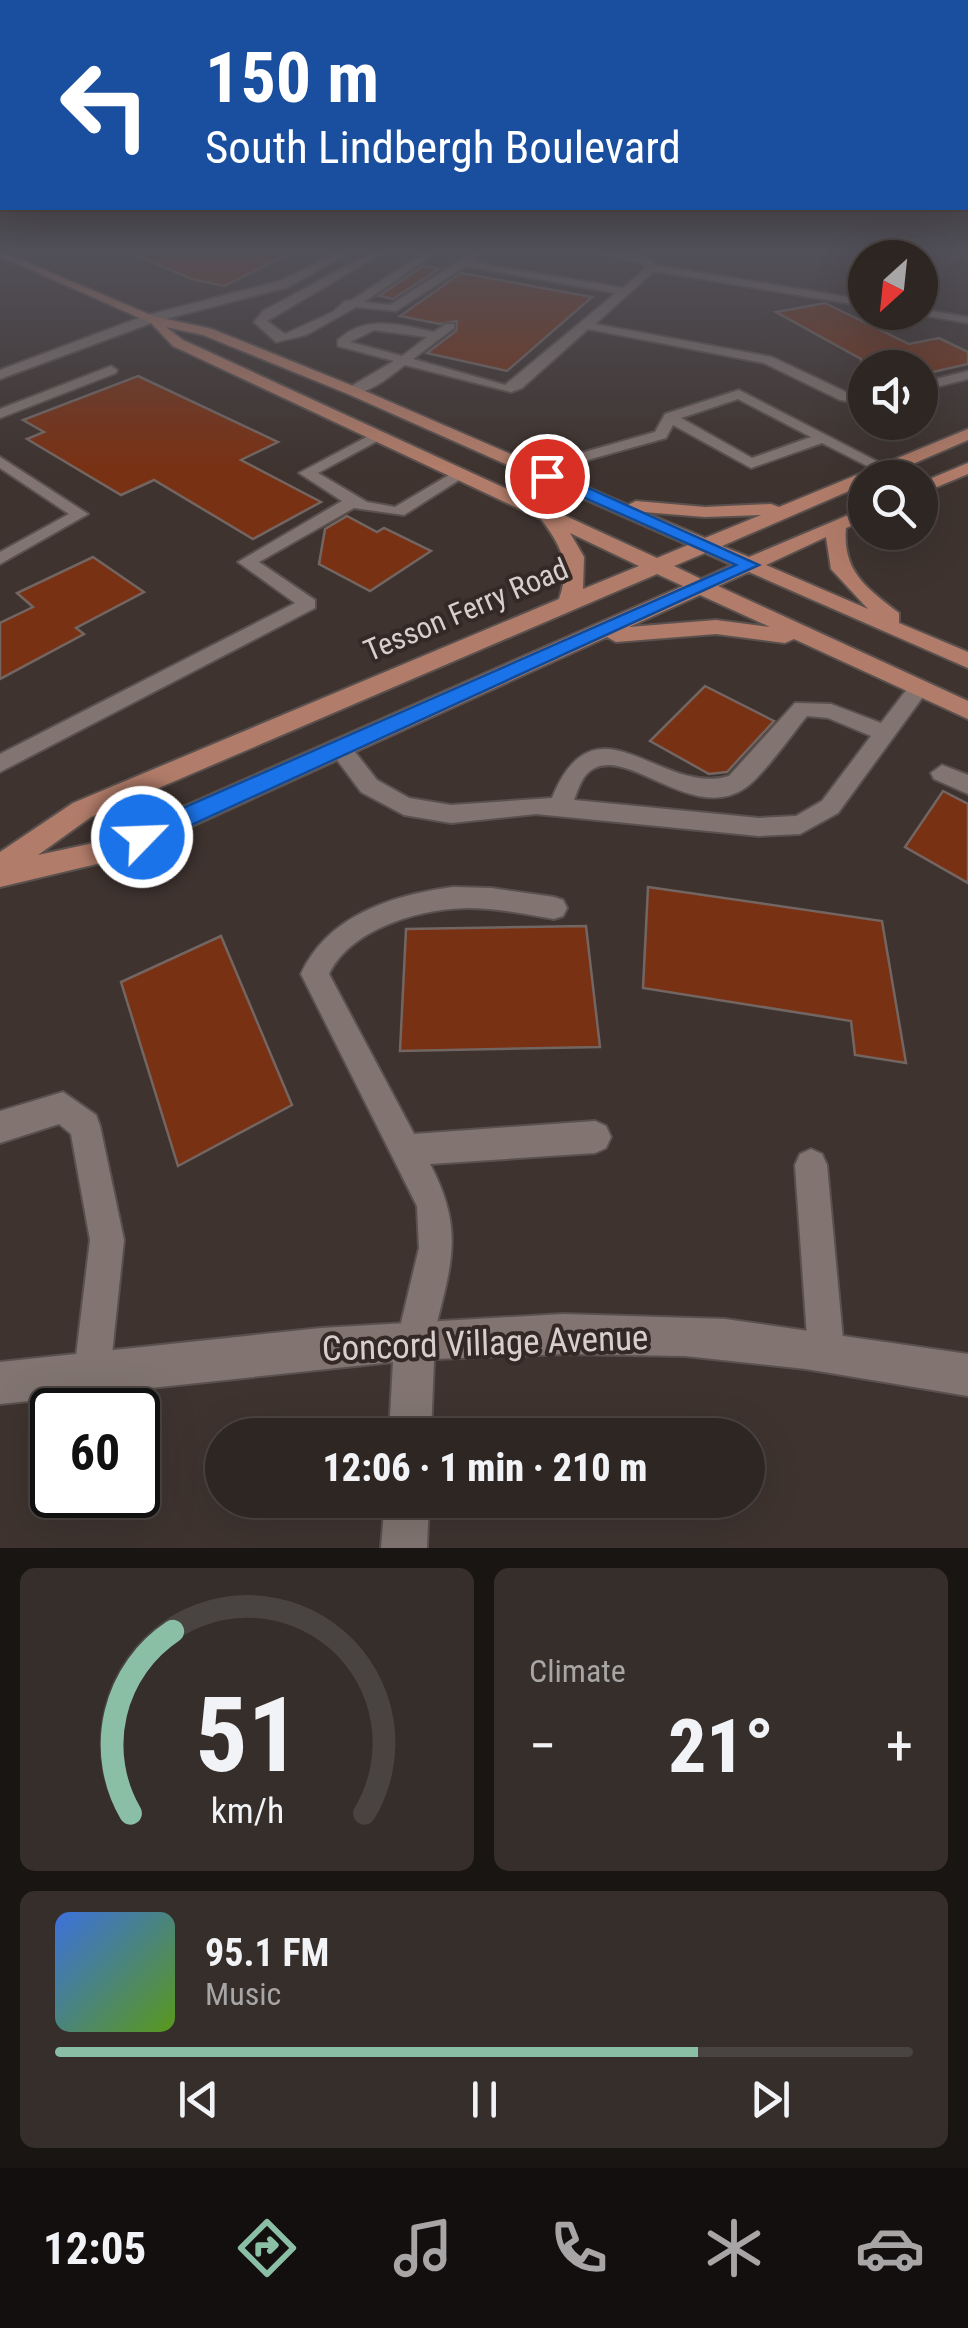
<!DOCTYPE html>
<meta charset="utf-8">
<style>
body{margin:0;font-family:"Roboto Condensed",sans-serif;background:#362e2b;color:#f1f3f6;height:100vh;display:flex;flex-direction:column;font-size:38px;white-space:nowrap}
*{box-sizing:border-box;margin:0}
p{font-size:32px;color:#a7a5a6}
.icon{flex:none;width:55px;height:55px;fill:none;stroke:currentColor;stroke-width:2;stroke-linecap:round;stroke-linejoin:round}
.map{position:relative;height:1548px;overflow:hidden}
.panel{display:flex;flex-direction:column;gap:20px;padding:20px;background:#191513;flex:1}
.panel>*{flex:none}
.hud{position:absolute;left:0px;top:0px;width:970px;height:210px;box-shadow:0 10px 40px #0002,0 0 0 2px #494341;background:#1a4fa0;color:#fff;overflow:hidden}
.needle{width:65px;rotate:207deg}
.tools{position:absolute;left:848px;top:240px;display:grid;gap:20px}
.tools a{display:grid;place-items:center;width:90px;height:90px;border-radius:50%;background:#2e2623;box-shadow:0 10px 40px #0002,0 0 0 2px #494341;font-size:50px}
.speed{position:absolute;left:30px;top:1388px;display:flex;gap:20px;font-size:50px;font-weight:700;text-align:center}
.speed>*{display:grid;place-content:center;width:130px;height:130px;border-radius:50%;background:#2e2623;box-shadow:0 10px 40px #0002,0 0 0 2px #494341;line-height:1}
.speed .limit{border:5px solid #111;border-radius:15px;background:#fff;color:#111}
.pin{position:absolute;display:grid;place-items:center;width:85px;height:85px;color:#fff;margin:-42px;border:5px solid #fff;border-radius:50%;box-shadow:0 2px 10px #0007}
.me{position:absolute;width:110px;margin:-55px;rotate:66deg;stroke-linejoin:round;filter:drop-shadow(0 0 8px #0008)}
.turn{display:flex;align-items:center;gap:35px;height:210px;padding:0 40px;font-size:45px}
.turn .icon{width:130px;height:130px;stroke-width:2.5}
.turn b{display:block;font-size:70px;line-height:85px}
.big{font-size:75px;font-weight:800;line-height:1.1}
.panel .card{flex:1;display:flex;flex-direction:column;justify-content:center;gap:15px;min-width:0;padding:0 35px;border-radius:15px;background:#362e2b}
.panel .dial{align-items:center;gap:0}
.dial svg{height:260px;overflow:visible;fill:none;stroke:#494341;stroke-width:7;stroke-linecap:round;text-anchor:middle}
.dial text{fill:#f1f3f6;stroke:none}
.song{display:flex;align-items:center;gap:30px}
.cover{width:120px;height:120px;border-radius:15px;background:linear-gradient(135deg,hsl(220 70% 55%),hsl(90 70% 35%))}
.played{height:10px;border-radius:5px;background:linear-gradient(90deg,#8abfa5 75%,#494341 75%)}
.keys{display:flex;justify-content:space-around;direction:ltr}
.heat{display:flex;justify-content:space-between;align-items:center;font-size:55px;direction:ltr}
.panel .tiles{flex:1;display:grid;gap:20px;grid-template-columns:1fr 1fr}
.card:last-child{grid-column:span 2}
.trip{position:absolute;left:205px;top:1418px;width:560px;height:100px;border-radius:50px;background:#2e2623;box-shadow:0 10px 40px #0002,0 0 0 2px #494341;font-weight:800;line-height:100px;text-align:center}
.dock{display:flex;height:160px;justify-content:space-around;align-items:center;background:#120f0e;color:#a7a5a6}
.dock .icon{width:70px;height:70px}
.dock .active{color:#8abfa5}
.dock b{font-size:45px;color:#f1f3f6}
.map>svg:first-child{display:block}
.building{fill:#793114;stroke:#736662;stroke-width:2.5}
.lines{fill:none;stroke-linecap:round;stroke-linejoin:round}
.service-casing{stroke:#5a514e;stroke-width:4}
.minor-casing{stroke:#5a514e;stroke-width:4}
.tertiary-casing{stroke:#5a514e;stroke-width:4}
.primary-casing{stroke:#5a514e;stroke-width:4}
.service{fill:#827571;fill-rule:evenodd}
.minor{fill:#827571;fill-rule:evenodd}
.tertiary{fill:#827571;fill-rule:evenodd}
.primary{fill:#b17c69;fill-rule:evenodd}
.route{fill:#1a73e8;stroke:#114b97;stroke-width:2.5}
.labels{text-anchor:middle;stroke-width:8;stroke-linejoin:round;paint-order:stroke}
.street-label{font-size:30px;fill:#d7cfcd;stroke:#342925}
.near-street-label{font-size:35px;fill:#d7cfcd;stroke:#342925}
</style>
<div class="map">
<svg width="968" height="1548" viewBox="0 0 968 1548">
<rect width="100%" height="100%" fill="#3e332f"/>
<!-- building -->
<g class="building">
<path d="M125,251H296L224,286L192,279Z"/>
<path d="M423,266L439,269L393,299L379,296Z"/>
<path d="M461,273L592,297L507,371L427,353L456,331L457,321L440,324L400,316Z"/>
<path d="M825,303L909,344L939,338L968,352V364L920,375V368H861V359L776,312Z"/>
<path d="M138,376L278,442L241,460L321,502L253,539L154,480L121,495L27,439L44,432L23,420Z"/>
<path d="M347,516L377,532L384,528L431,551L370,591L319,564L325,529Z"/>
<path d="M93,557L144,592L76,628L84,634L0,679V623L33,607L17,593Z"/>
<path d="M705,686L774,721L727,772L709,774L650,741Z"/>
<path d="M943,791L968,804V883L905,847Z"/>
<path d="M648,887L882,921L906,1063L855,1055L851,1021L643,988Z"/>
<path d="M586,926L600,1047L400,1051L406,929Z"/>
<path d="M221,936L292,1105L178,1166L121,982Z"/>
</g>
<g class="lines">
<defs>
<g id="service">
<path d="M20,251L4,257L0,255L5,251Z"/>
<path d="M374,251H386L267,321L285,334L333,312L345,301L352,300L420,255L418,251H428L431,256L364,302L390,305L475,251H486L472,262L623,288L646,268L640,262L587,251C609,250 639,249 655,265L865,300V306L654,271L595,324L772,357L848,393L865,396V404L840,400L764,363L588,329L522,388L511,392L405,365C389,377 370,394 348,394V388L394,361L338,346V340C366,314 400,325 434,332L446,324H454V328L413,359L505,385L616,293L465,266L396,311L356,307L306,335L276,342L254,322L263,311ZM374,330L427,337L402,356L350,342Z"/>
<path d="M920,309L968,317V323L916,314Z"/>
<path d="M111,366L117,370L116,373L0,418V409Z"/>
<path d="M968,371V379L920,391V383Z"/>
<path d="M739,390L890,468L877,471L822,443L751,468L673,425L666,438L591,459L552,478L539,475L581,453L655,432L665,414ZM738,399L811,437L752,458L681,418Z"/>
<path d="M376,432L383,436L381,439L318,473L367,502L395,507L454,472L467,475L404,515L354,508L259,562L315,600V608L0,772V754L295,603L238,562L342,501L299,473Z"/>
<path d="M0,457L88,514L0,564V552L69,514L0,468Z"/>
<path d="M918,682L925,684L928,689L925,694L838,813L800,834L759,836L536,814L451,823L404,815L361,792L329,749L340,741L348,743L377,780L409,798L451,805L552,798C596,690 660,797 729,776L795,703L831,704L881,723L911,684ZM807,716L828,718L871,736L822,801L796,816L759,818L574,800C579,788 582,774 595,768C631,750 694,823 745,788C763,776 792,734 807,716Z"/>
<path d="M942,765L968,775V794L934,779L931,773Z"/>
<path d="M453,887L491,888L554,897L563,900L567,908L563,916L554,919C525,914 496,908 467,908C420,909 351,928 329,974L414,1134L595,1121L606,1126L611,1137L606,1148L595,1153L430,1164C467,1234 449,1268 433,1340L428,1353L415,1358L402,1353L397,1340L419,1248L417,1206L301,974C328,915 393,895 453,887Z"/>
<path d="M63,1092L96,1115L100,1126L124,1240L110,1373L105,1386L92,1391L79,1386L74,1373L90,1240L71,1134L59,1124L0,1143V1111Z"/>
<path d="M811,1149L822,1154L827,1165L844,1351L839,1364L826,1369L813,1364L808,1351L795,1165L800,1154Z"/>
</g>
<path id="minor" d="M340,251H353L288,287L154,322L0,379V370L144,316L280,281Z"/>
<g id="tertiary">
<path d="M563,1314L725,1319L968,1354V1396L806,1369L685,1356L563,1354L434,1359L431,1435H389L393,1362L0,1404V1362L321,1328Z"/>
<path d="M385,1500H429L427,1548H381Z"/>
</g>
<g id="primary">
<path d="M0,251L153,316L212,329L358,388L628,505L636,501L705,507L771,504L779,507L968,429V440L880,478H865V484L722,546L749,557L865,508V520L846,528C842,572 868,589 899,613V623L968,652V668L749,572L718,586L968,701V719L794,639L785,643L716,634L616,642L607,637L122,858L0,887V852L73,803L559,599C571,565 562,547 541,519L173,346L151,323L0,256ZM166,327L203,335L348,394L688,545L657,558L183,340ZM644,512L705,517L761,515L705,538ZM570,533L639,566L583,589L584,557ZM826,537L831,569L868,609L766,565ZM705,553L732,565L701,579L674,566ZM657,574L683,586L108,840L38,855L91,817ZM700,595L770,627L716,620L629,627Z"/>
<path d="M968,463V474L920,494V483Z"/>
</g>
</defs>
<!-- service casing -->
<use href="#service" class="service-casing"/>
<!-- minor casing -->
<use href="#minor" class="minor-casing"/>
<!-- tertiary casing -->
<use href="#tertiary" class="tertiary-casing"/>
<!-- primary casing -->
<use href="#primary" class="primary-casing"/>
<!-- service -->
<use href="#service" class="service"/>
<!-- minor -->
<use href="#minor" class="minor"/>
<!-- tertiary -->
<use href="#tertiary" class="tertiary"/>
<!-- primary -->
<use href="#primary" class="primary"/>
</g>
<!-- sky -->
<linearGradient id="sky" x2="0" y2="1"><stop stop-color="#221c1a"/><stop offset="0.54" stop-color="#525058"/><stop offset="1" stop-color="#525058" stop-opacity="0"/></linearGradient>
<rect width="968" height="467" fill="url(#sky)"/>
<!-- route -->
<path class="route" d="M542,472H553L759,565L150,844H133L130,837L133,830L736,565L542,479Z"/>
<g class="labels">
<!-- street labels -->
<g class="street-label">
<text transform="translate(466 610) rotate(-23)" y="10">Tesson Ferry Road</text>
</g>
<!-- near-street labels -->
<g class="near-street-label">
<text transform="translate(485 1343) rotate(-2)" y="12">Concord Village Avenue</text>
</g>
</g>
</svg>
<div class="tools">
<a><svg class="needle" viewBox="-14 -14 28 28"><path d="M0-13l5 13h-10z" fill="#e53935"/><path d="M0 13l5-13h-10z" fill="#a7a5a6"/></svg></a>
<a><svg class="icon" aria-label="sound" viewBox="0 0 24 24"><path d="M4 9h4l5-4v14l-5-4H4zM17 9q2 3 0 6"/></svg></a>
<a><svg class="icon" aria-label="search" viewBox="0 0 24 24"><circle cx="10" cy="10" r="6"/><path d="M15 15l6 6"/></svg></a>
</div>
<div class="speed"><div class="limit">60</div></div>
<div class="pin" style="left:547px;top:476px;background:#d93025"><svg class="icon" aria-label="arrive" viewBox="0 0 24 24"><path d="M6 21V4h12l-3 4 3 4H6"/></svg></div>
<svg class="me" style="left:142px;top:837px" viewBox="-20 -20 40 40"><circle r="17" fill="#1a73e8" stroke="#fff" stroke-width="3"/><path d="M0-11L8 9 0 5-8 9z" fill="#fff"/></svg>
<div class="trip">12:06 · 1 min · 210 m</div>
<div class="hud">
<div class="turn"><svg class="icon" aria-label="left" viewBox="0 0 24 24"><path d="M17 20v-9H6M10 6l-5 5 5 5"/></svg><div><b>150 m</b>South Lindbergh Boulevard</div></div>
</div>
</div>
<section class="panel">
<div class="tiles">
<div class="card dial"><svg viewBox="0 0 100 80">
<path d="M14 69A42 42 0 1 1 86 69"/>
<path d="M14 69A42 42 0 0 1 27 13" stroke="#8abfa5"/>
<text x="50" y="56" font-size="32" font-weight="700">51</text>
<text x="50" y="72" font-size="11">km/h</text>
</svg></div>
<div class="card"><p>Climate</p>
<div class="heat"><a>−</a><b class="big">21°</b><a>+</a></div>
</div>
<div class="card">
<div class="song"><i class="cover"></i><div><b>95.1 FM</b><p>Music</p></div></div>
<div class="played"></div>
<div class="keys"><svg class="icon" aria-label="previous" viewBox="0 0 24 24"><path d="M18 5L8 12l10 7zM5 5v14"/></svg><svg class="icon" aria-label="pause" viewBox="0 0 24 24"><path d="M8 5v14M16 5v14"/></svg><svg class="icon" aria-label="next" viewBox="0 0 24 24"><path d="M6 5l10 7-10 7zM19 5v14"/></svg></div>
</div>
</div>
</section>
<nav class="dock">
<b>12:05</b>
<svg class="icon active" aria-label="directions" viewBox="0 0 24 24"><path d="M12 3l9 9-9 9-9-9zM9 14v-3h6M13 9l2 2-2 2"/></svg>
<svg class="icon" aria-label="music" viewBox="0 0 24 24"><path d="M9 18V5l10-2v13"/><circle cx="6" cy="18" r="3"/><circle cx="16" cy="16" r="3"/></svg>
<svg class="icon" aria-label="phone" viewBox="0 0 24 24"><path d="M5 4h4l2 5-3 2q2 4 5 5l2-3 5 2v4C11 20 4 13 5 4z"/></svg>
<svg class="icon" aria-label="climate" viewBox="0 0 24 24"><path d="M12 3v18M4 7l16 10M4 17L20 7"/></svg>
<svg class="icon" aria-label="car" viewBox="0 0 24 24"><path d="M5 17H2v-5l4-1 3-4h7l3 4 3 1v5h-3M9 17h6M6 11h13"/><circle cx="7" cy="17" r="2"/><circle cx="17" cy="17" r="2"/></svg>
</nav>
